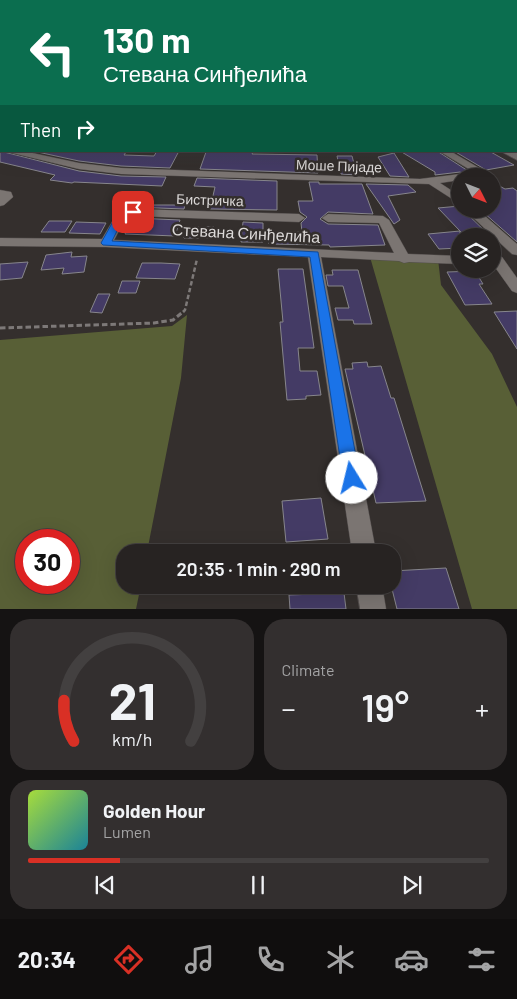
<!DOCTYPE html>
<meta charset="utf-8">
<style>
body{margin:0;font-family:Barlow,sans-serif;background:#332f2f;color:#f1f3f6;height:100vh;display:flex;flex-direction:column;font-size:19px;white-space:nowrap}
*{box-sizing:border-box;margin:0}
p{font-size:16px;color:#a4a4a5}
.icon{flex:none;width:28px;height:28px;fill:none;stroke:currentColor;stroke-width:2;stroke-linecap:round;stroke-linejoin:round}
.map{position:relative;height:609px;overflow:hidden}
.panel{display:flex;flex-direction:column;gap:10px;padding:10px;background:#151313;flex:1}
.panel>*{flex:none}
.guide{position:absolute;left:0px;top:0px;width:518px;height:152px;box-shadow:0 5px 20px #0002,0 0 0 1px #434040;background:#0b6e4f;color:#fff;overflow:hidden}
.needle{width:32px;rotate:132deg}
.buttons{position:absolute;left:451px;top:168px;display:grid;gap:10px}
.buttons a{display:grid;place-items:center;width:50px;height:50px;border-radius:50%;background:#272322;box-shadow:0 5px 20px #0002,0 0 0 1px #434040;font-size:25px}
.speed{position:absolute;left:15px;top:529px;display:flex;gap:10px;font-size:25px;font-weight:700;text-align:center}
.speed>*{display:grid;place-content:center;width:65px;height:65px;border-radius:50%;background:#272322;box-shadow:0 5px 20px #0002,0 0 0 1px #434040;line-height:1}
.speed .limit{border:8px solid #d22;background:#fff;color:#111}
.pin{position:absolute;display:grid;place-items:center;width:42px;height:42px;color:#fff;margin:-21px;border-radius:10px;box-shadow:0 2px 8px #0006}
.me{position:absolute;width:55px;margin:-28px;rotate:351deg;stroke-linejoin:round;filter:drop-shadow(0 0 4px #0008)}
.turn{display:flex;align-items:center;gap:18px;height:105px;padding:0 20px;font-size:22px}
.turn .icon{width:65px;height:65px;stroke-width:2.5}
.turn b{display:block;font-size:35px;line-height:42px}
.then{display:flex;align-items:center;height:48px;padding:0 20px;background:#0003;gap:10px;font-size:19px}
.big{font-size:38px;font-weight:600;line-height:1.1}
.panel .tile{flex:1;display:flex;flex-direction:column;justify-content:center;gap:8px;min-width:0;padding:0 18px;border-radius:20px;background:#332f2f}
.panel .dial{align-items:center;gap:0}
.dial svg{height:130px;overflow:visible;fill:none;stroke:#434040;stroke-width:7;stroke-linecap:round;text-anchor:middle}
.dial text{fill:#f1f3f6;stroke:none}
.song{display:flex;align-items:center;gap:15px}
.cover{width:60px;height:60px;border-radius:8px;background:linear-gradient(135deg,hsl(80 70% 55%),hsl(190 70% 35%))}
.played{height:5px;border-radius:2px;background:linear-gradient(90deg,#d93025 20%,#434040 20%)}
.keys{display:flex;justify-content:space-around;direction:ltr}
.heat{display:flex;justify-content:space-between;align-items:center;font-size:28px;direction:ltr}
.panel .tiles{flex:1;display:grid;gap:10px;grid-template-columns:1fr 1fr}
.tile:last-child{grid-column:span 2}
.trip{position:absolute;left:116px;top:544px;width:285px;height:50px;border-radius:20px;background:#272322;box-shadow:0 5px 20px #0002,0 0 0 1px #434040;font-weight:600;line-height:50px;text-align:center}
.tabs{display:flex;height:80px;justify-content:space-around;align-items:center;background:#100e0e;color:#a4a4a5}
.tabs .icon{width:35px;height:35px}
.tabs .selected{color:#d93025}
.tabs b{font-size:22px;color:#f1f3f6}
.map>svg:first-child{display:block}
.green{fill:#585f36;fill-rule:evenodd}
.building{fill:#443b65;stroke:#87868c}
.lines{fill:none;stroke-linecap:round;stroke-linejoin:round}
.minor-casing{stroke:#524d4c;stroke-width:1}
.path-far1{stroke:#7d7978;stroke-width:2.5;stroke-dasharray:4.5 2.5;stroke-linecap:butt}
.path{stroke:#7d7978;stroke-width:3;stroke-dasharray:5.5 3;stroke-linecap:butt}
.minor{fill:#7b7572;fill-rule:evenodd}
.route{fill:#1a73e8;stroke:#114b97}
.labels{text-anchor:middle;stroke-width:5;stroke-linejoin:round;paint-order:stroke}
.far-street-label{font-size:14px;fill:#dcd9d8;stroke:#342f2d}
.street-label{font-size:16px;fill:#dcd9d8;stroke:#342f2d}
</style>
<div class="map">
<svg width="517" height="609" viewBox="0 0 517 609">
<rect width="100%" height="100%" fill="#342f2d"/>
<!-- green -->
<g class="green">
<path d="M370,257L438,259L441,285L492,354L517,407V609H472Z"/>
<path d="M187,315L181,378L147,552H125V585H141L136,609H0V340L172,326ZM26,540H69V582H26Z"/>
</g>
<!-- building -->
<g class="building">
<path d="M0,151L79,171L121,176L166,177L162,186L74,182L72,183L50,180L55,175L0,162Z"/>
<path d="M33,151H108L126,152L124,155L154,156L157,151H179L170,168L121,166L79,161Z"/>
<path d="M400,151H437L476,176H483H467L460,172L435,175V172Z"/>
<path d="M454,151H489L514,165L486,170Z"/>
<path d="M206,152H253L252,154L317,155L318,173L200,169Z"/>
<path d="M394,153L409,177L390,176L378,157Z"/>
<path d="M337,156H352L357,175L341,174Z"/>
<path d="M197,178L277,181V210L210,209L215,187L194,186Z"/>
<path d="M309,182H319V184H362L373,214L328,212L320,219L328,224L378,225L385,245L330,247L329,245L269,244V232H302L301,223L307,217L300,212L298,201H313Z"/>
<path d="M492,182L505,189L513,188L517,191V242L484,213L492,211Z"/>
<path d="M366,184L408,185L416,192L388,196L400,220L394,224Z"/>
<path d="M121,205H185L184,209L133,207L117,213Z"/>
<path d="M460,206V209H462L490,236H464L460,231V248L439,249L428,234L460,231L438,208Z"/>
<path d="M135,218L180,220L175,236L125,234L132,219Z"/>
<path d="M49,221H72L65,232H41Z"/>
<path d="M76,222L106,223L100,234L69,233Z"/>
<path d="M243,222L263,223V242H241Z"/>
<path d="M187,227H214L212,238H184Z"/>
<path d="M72,252L71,257L87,256L84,272L62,274L64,268L41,270L46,255Z"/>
<path d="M28,262L22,278L0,280V264Z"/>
<path d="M142,263H161L180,264L175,279L136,278Z"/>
<path d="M278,269H303L314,348H298L300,371H317L321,395L306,396V399L287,400L280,322H283Z"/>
<path d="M332,270H358L372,324H354L353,320H338L335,308H349L343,286H328L326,275H333Z"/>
<path d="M475,271L483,284H479L492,304L465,305L447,272Z"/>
<path d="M122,281H140L136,293H118Z"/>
<path d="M98,294H110L102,313L90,312Z"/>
<path d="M517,311V349L494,312Z"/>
<path d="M367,362L368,367L381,366L391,398H394L426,501L376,503L345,369H353L352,363Z"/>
<path d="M321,498L328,539L286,542L282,501Z"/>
<path d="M446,568L459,609H397L392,589V571Z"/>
<path d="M344,593L346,609H290L289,595Z"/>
</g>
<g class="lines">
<defs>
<g id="minor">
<rect x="516" y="116" width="1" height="4"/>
<rect x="0" y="121" width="1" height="4"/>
<rect x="516" y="130" width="1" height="6"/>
<path d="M4,151H23L79,163L121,168L420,179L460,174L465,176H460V180L440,183L460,196V204L429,184L121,174L79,169Z"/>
<path d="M439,151H450L486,172L485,174H477Z"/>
<path d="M500,151H512L517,153V160Z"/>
<path d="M0,190L11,192L13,197L4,205L0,206Z"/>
<path d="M133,209L299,214L305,218L299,222L135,216L125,220L114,240L394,253L379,223L328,222L322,218L328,214L383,216L389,220L408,254L460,256V264L409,262L404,263L399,261L321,257L376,552H352L308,257L106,247L0,246V238L102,239L116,215Z"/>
<path d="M464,209H477L517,244V255L512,254Z"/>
<path d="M497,256L502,257L517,278V293L512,291L492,263V257Z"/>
<path d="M356,585H382L386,609H360Z"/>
</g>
</defs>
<!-- minor casing -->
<use href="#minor" class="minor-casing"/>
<!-- path-far1 -->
<path class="path-far1" d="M183,312L185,310L197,259"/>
<!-- path -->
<path class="path" d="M0,328L154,323L173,320L184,311"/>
<!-- minor -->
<use href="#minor" class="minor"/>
</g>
<!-- sky -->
<linearGradient id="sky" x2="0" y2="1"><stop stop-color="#1d1a19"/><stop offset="0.49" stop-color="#4a4d57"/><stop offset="1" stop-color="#4a4d57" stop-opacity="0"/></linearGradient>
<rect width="517" height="166" fill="url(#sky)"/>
<!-- route -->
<path class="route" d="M133,210L137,212L123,219L112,241L318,252L360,478L357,483L352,485L346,483L343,478L310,257L103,245L101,243L116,216Z"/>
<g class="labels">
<!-- far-street labels -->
<g class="far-street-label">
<text transform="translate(339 166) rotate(2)" y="5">Моше Пијаде</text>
<text transform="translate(210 200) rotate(2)" y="5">Бистричка</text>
</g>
<!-- street labels -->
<g class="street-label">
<text transform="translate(246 233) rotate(3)" y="6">Стевана Синђелића</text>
</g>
</g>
</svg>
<div class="buttons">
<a><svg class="needle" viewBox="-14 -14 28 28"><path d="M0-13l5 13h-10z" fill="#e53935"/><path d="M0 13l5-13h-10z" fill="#a4a4a5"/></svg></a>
<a><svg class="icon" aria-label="layers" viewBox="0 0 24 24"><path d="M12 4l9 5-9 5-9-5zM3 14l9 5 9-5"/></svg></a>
</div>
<div class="speed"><div class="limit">30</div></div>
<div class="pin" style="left:133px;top:212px;background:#d93025"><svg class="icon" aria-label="arrive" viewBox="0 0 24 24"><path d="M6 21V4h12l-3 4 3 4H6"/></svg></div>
<svg class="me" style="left:352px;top:478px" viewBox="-20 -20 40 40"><circle r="19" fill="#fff"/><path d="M0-13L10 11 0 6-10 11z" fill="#1a73e8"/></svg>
<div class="trip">20:35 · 1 min · 290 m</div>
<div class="guide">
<div class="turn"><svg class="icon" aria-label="left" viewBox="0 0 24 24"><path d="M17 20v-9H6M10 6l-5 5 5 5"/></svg><div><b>130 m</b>Стевана Синђелића</div></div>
<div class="then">Then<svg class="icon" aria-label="right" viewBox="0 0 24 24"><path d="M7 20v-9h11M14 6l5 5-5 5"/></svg></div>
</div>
</div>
<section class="panel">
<div class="tiles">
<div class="tile dial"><svg viewBox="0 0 100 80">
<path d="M14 69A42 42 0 1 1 86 69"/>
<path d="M14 69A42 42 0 0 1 8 44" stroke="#d93025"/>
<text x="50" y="56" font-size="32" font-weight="700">21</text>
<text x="50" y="72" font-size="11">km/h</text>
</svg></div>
<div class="tile"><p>Climate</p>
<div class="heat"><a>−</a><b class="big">19°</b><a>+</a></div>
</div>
<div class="tile">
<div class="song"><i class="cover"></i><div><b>Golden Hour</b><p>Lumen</p></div></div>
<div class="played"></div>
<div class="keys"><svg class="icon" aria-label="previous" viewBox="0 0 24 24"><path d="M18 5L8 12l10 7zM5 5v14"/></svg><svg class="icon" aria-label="pause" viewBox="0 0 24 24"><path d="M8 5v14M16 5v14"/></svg><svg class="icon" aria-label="next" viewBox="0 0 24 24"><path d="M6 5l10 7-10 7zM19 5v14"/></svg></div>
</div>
</div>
</section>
<nav class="tabs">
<b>20:34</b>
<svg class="icon selected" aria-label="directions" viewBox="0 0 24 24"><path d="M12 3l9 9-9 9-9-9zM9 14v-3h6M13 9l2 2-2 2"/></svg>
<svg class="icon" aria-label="music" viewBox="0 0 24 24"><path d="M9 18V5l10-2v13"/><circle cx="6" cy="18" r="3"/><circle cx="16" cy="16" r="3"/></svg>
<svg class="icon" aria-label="phone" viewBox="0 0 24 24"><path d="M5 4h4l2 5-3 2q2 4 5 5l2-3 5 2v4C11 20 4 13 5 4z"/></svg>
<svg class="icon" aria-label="climate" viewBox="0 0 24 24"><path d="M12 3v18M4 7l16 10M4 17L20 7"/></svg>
<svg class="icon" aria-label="car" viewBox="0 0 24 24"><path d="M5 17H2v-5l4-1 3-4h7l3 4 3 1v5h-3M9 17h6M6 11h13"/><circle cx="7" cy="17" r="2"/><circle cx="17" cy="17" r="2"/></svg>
<svg class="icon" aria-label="filters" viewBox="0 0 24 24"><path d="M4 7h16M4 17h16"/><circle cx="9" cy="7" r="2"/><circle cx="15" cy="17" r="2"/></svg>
</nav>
